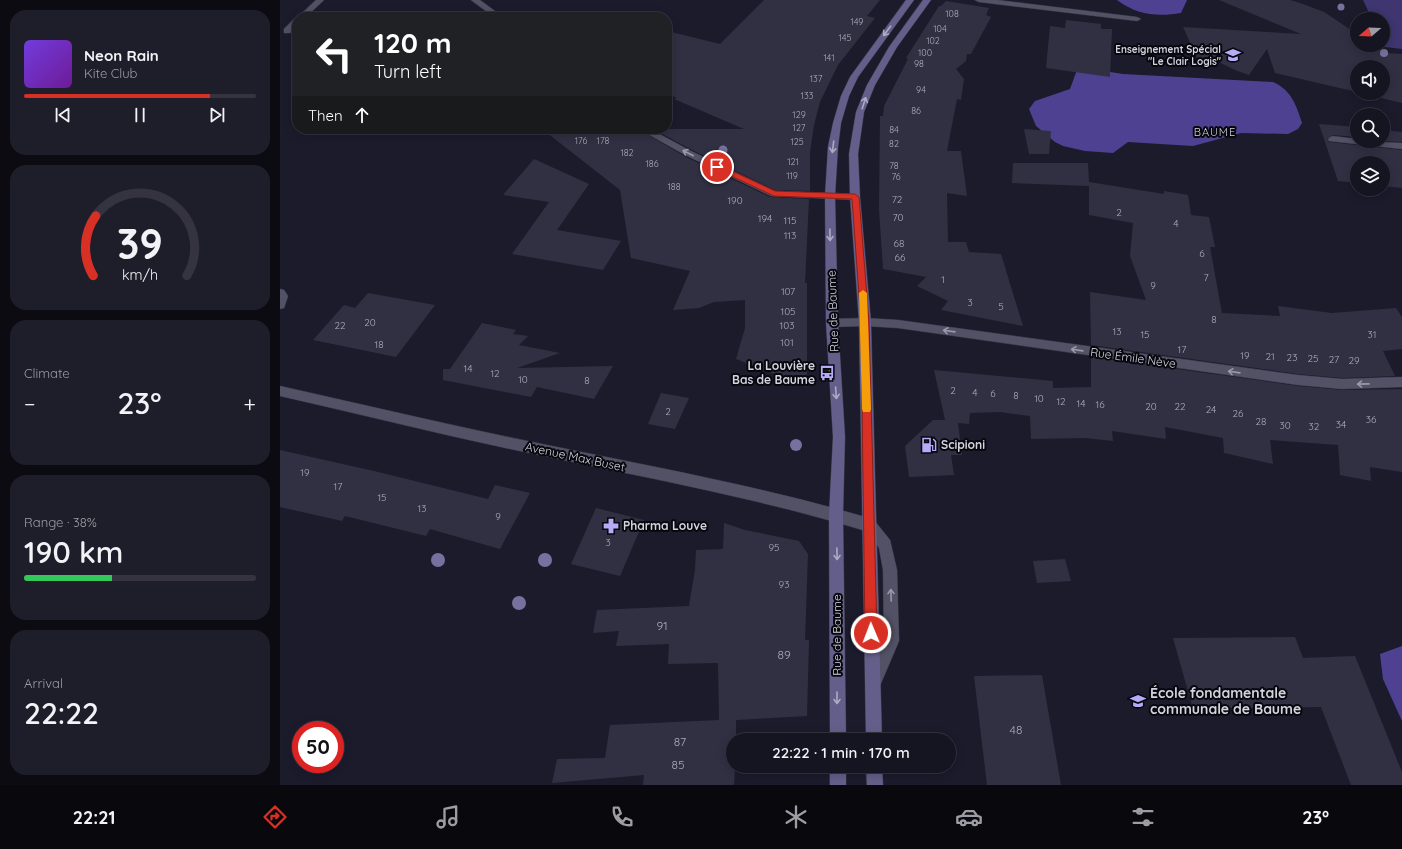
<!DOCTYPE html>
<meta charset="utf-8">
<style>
body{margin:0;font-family:Quicksand,sans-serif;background:#1e1d2a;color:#f1f3f6;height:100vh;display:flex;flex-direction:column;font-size:15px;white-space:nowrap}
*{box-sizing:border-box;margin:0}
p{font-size:13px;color:#9d9ea5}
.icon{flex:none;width:22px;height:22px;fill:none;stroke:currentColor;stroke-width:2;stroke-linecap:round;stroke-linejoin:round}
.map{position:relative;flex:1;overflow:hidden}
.sheet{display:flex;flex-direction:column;gap:10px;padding:10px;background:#0c0b12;width:280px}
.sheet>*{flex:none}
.guide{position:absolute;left:12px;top:12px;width:380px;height:122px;border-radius:16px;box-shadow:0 2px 10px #0003,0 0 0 1px #34333f;background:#202124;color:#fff;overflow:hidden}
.needle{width:26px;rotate:251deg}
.tools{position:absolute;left:1070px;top:12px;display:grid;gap:8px}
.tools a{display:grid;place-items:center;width:40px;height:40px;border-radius:50%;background:#151421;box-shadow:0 2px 10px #0003,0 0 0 1px #34333f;font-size:20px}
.speed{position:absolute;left:12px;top:721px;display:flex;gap:8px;font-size:20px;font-weight:700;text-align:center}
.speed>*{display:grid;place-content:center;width:52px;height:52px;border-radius:50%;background:#151421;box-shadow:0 2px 10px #0003,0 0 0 1px #34333f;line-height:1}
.speed .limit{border:6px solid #d22;background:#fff;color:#111}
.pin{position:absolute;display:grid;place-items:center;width:34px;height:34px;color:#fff;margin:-17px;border:2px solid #fff;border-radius:50%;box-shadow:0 1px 4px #0007}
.me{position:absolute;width:44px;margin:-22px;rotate:359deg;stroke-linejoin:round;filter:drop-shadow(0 0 3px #0008)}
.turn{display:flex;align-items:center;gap:14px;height:84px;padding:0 16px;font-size:18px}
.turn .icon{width:52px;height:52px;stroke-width:2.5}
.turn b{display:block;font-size:28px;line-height:34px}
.then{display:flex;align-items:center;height:38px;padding:0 16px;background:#0003;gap:8px;font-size:15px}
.big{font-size:30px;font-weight:600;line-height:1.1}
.sheet .widget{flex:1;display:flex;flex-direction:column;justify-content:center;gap:6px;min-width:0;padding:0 14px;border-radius:16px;background:#1e1d2a}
.sheet .dial{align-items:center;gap:0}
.dial svg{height:104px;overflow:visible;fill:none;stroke:#34333f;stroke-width:7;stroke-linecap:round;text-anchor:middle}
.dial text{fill:#f1f3f6;stroke:none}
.song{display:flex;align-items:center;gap:12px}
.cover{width:48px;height:48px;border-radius:6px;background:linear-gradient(135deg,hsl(260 70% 55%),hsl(280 70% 35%))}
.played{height:4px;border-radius:2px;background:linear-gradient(90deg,#d93025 80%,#34333f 80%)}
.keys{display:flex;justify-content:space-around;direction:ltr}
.heat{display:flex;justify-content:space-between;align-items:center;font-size:22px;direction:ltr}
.charge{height:6px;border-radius:3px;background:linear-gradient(90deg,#34c759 38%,#34333f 0)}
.trip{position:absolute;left:446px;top:733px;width:230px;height:40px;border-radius:20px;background:#151421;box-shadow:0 2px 10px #0003,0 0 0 1px #34333f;font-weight:600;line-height:40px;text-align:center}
.menu{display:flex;height:64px;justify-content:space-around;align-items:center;background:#08080d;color:#9d9ea5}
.menu .icon{width:28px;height:28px}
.menu .active{color:#d93025}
.menu b{font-size:18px;color:#f1f3f6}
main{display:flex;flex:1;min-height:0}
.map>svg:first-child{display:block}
.green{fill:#3e3571}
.forest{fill:#4f4192}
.building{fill:#313043}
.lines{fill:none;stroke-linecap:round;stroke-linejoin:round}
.service-casing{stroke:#383745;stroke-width:1}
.minor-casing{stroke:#383745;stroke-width:1}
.secondary-casing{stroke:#383745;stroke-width:1}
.service{fill:#525165;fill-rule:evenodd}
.minor{fill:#525165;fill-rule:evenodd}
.secondary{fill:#635f8a;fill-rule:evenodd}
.tree{fill:#75729f}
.oneway{stroke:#acabc2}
.oneway2{stroke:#9a99a9}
.route{fill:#d93025;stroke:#8d1f18}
.slow{fill:#f59e0b}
.labels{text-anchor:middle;stroke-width:4;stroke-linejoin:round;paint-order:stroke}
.far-number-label{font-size:9px;fill:#ababb9}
.far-poi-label{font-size:10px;font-weight:bold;fill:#d4d4e0;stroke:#07070e;text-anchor:end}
.number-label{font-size:10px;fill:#ababb9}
.far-neighbourhood-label{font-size:11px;letter-spacing:1px;fill:#d4d4e0;stroke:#07070e}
.street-label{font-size:12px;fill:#d4d4e0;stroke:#07070e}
.poi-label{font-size:12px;font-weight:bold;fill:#d4d4e0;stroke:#07070e;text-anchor:start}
.near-number-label{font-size:12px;fill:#ababb9}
.near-poi-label{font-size:14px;font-weight:bold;fill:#d4d4e0;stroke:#07070e;text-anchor:start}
</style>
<main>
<section class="sheet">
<div class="widget">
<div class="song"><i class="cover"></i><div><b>Neon Rain</b><p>Kite Club</p></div></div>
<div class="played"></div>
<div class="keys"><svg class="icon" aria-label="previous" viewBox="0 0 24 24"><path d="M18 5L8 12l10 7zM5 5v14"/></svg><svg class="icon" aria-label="pause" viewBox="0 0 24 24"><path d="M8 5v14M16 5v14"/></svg><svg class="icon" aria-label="next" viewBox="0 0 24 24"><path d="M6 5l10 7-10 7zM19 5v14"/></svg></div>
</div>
<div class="widget dial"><svg viewBox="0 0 100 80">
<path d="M14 69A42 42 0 1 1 86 69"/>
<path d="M14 69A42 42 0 0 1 16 23" stroke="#d93025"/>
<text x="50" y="56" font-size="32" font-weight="700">39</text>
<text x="50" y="72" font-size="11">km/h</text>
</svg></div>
<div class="widget"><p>Climate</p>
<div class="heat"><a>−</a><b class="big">23°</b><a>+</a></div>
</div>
<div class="widget"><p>Range · 38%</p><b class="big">190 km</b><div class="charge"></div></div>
<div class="widget"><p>Arrival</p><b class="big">22:22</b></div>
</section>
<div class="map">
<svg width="1122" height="785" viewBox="0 0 1122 785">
<rect width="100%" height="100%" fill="#1c1b2c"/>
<!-- green -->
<path class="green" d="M1083,0H1122V49L1105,47L1103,43V19H1092Z"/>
<!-- forest -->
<g class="forest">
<path d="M837,0H907L901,13C877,17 857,15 837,0Z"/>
<path d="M798,67L843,74L993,82C1011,90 1016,104 1022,123L1018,129L1008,134L961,133L913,146L848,142L833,153L805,151L783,146L775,142L756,126L749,109L755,101L790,89Z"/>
<path d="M1122,646V721L1103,679L1100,654Z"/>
</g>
<!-- building -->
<g class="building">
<path d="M484,0H600L587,16L595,18L558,65L540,102L534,125L530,152V191L495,190L412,150L373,129H464L394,99L397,98L387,93V31L440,44Z"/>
<path d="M939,0H1010L1023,4L1044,12L1077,34V45H1094L1106,53L1122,54V103L1080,93H1103V67H1077V92L995,73L987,49L969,75L955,70L931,58L919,62L903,27L1021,34Z"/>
<path d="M666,1L709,8L706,15L711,17L691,54H687L686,61L676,69L684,79L681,100L677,99L667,151H681L687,196L667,193L668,242H686L689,252L721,254L743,326L661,310L668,301L637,286L646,277L603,269L599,209L600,116H603L604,106L628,59L626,58L659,6H661Z"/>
<path d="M786,20L821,24V29H832L830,77L766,68L770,26L785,28Z"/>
<path d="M1039,124L1077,127V137L1052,135L1047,139L1049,142L1122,150V188L1103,186V163H1077V183L1058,181Z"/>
<path d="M262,129H358L404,156L490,197L529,199L525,283H527V387L456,359L465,328V300L434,302L419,308L393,310L410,271L351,258L340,190Z"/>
<path d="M744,129L771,131L769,154H749Z"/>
<path d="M1103,130L1122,132V142L1103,141Z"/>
<path d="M254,159L309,184L277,230L341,241L323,270L232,254L269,202L223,195Z"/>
<path d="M733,163H808L809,182L884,194V191L908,195L911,215L929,217L935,247H930L942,313L1000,316L998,306L1052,313L1116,308L1122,317V349L1103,351L1115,376L1062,378L1018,374L811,345L810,292L866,300L850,256L853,223L809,215V186L732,183Z"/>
<path d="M88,293L155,305L116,357L33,340L64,305L75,308Z"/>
<path d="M202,323L236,330L233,334L248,336L239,345L280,353L237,368L333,366L314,399L257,387L251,397L163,380V369H170Z"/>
<path d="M811,357L1018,386L1062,390L1122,389V472L1090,467L1091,481L1060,475L1058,445L990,440L993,464L944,453L943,438L885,427L886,439L832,431L833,441L805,438L751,439L750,416L720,412L690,413L689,424L678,423L682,455H671L674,475L629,477L625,446L653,420H665L654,370L773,381V388L811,387Z"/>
<path d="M381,393L409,398L395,429L368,424Z"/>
<path d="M0,450L94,471L208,499L215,485L250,493L220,549L150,529L146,536L65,516L62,521L0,507Z"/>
<path d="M316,508L364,520L340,576L291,564Z"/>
<path d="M444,523L465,530L519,541L528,554L525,640H529L527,716L456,720V740H453V766H455L454,785H363L364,775L272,783L277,759L325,758L330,725L439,720L438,663L388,664L389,644L336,646L339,631L313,633L317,610L409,606L415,570L416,550L443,549Z"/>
<path d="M785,559L791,581L757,583L753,561Z"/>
<path d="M1015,637L1023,658L1075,656L1122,772V785H1071L1041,707L913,709L893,638Z"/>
<path d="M762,675L781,785H707L694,676Z"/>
</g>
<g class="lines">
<defs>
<g id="service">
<path d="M695,0H717L857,17L861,19L857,21L699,2Z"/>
<path d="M1052,136L1077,139V141L1122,143V149L1049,141L1048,139Z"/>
<path d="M0,289L4,290L8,296L4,308L0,309Z"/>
<path d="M589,518L594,520L610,540L617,570L619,641L599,688L594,691L589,688L586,683L604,641L603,570L599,548L582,525L584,520Z"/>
</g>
<g id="minor">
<path d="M36,0H44L26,17H18Z"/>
<path d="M191,0H200L223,17H214Z"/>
<path d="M14,19H17V25L10,33H4V29Z"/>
<path d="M359,129H370L411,151L495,191L575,194L580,197L575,200L491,196L405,155Z"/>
<path d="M585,318L618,320L1018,375L1062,379L1122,377V387L1062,389L1018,385L618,328L585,326L552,327L548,326L546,323L548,320L552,319Z"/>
<path d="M0,386C89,406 177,427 267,445C375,467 483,487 589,518L594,520L596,525L594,530L589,532C482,499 373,479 264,456C175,438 88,416 0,396Z"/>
</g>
<g id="secondary">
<path d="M626,0H634L578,77L569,96L561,123L558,147L555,196L558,323L565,437L563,515L566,740H550L549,515L553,437L546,323L545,196L548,147L553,123L561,96L570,77Z"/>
<path d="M643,0H651L617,47L595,85L584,112L578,154L580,197L591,322L602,740H586L579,322L570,197L569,154L576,112L587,85L609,47Z"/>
<rect x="550" y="766" width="16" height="19"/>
<path d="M586,766H602L603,785H587Z"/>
</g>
</defs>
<!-- service casing -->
<use href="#service" class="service-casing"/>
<!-- minor casing -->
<use href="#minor" class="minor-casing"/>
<!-- secondary casing -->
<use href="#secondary" class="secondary-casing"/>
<!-- service -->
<use href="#service" class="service"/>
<!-- minor -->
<use href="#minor" class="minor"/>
<!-- secondary -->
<use href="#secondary" class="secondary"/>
</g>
<!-- trees -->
<g class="tree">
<circle cx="1061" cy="7" r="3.5"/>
<circle cx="1104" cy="53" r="4"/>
<circle cx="443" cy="150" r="4.5"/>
<circle cx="516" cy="445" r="6"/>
<circle cx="158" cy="560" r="7"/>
<circle cx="265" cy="560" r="7"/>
<circle cx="239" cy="603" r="7"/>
</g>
<!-- one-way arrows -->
<defs><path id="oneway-shaft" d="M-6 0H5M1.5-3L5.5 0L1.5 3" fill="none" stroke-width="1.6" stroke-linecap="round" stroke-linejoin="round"/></defs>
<g class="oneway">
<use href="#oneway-shaft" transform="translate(607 31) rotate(127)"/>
<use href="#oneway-shaft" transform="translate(584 103) rotate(-72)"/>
<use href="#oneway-shaft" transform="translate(553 147) rotate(97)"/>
<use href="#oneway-shaft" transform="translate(550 235) rotate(89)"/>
<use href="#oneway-shaft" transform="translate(556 393) rotate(86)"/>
<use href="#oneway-shaft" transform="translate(557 554) rotate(89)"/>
<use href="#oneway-shaft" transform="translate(557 698) rotate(90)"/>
</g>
<g class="oneway2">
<use href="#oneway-shaft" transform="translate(408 153) rotate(-153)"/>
<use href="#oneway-shaft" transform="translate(669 331) rotate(-172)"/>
<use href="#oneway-shaft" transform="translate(797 350) rotate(-172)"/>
<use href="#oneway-shaft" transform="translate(954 372) rotate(-172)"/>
<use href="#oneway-shaft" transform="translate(1083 384) rotate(179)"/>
<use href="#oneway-shaft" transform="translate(611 595) rotate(-92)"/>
</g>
<!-- route -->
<path class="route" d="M437,164L495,191L575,194L579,197L589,322L597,633L595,637L591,638L587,637L585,633L581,322L572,199L494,196L434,168L433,167Z"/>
<!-- slow -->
<path class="slow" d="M583,290L587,293L591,409L590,412H583L582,409L579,293Z"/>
<!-- icons -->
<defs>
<symbol id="school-bare" viewBox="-9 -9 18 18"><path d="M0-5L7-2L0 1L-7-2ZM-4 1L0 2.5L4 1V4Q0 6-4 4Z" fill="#b4acf9" stroke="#07070e" stroke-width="2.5" paint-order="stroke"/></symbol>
<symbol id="bus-bare" viewBox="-9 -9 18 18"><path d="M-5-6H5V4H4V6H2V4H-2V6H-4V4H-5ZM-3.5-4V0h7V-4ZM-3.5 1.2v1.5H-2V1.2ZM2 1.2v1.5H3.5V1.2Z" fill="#b4acf9" stroke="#07070e" stroke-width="2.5" paint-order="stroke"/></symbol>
<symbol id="fuel-bare" viewBox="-9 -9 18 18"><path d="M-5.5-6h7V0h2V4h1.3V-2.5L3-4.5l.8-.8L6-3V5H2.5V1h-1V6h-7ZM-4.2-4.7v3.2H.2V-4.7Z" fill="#b4acf9" stroke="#07070e" stroke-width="2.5" paint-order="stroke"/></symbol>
<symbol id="pharmacy-bare" viewBox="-9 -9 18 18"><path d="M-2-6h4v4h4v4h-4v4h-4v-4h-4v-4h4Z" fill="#b4acf9" stroke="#07070e" stroke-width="2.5" paint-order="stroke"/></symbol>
</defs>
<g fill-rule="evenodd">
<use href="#school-bare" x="942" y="44" width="22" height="22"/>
<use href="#bus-bare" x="536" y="362" width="22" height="22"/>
<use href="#fuel-bare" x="638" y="434" width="22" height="22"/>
<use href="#pharmacy-bare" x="320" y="515" width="22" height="22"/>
<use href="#school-bare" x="847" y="690" width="22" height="22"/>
</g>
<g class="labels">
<!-- far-number labels -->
<g class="far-number-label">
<text x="672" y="17">108</text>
<text x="577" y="25">149</text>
<text x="660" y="32">104</text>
<text x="565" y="41">145</text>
<text x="653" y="44">102</text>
<text x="645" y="56">100</text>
<text x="549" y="61">141</text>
<text x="639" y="67">98</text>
<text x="536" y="82">137</text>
<text x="641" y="93">94</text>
<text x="527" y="99">133</text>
<text x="636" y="114">86</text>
<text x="519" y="118">129</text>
<text x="519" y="131">127</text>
<text x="614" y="133">84</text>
<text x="301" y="144">176</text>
<text x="323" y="144">178</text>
<text x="517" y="145">125</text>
<text x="614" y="147">82</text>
<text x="347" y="156">182</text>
<text x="513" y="165">121</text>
<text x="372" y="167">186</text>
<text x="614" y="169">78</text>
<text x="512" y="179">119</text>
<text x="616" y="180">76</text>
<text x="394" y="190">188</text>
</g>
<!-- far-poi labels -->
<g class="far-poi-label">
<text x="941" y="53">Enseignement Spécial<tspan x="941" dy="12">"Le Clair Logis"</tspan></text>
</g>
<!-- number labels -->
<g class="number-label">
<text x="617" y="203">72</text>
<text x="455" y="204">190</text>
<text x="839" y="216">2</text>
<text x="618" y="221">70</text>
<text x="485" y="222">194</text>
<text x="510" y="224">115</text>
<text x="896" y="227">4</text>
<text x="510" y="239">113</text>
<text x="619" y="247">68</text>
<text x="922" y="257">6</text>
<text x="620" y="261">66</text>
<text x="926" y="281">7</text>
<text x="663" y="283">1</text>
<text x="873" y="289">9</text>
<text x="508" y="295">107</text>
<text x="690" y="306">3</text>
<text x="721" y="310">5</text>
<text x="508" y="315">105</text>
<text x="934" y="323">8</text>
<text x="90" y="326">20</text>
<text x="60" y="329">22</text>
<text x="507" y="329">103</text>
<text x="837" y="335">13</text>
<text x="865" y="338">15</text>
<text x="1092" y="338">31</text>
<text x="507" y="346">101</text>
<text x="99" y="348">18</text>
<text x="902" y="353">17</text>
<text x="965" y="359">19</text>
<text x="990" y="360">21</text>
<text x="1012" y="361">23</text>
<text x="1033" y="362">25</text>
<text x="1054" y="363">27</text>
<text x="1074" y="364">29</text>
<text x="188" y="372">14</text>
<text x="215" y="377">12</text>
<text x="243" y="383">10</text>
<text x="307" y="384">8</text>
<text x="673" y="394">2</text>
<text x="695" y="396">4</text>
<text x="713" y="397">6</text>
<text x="736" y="399">8</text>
<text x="759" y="402">10</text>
<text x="781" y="405">12</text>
<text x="801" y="407">14</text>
<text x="820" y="408">16</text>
<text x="871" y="410">20</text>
<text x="900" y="410">22</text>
<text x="931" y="413">24</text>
<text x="388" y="415">2</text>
<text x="958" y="417">26</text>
<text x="1091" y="423">36</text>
<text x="981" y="425">28</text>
<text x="1061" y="428">34</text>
<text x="1005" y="429">30</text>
<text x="1034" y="430">32</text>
<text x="25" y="476">19</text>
<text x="58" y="490">17</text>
<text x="102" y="501">15</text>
<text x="142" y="512">13</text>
<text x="218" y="520">9</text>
<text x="328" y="546">3</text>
<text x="494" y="551">95</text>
<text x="504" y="588">93</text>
</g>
<!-- far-neighbourhood labels -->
<g class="far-neighbourhood-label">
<text x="935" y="136">BAUME</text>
</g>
<!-- street labels -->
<g class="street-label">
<text transform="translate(553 311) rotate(-92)" y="4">Rue de Baume</text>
<text transform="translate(853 358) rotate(8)" y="4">Rue Émile Nève</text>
<text transform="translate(295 457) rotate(12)" y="4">Avenue Max Buset</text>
<text transform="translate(557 635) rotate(-90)" y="4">Rue de Baume</text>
</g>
<!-- poi labels -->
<g class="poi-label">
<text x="535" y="370" text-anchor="end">La Louvière<tspan x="535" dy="14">Bas de Baume</tspan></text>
<text x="661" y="449">Scipioni</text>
<text x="343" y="530">Pharma Louve</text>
</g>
<!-- near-number labels -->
<g class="near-number-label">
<text x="382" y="630">91</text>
<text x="504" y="659">89</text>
<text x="736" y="734">48</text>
<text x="400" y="746">87</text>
<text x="398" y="769">85</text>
</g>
<!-- near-poi labels -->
<g class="near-poi-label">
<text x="870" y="698">École fondamentale<tspan x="870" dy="16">communale de Baume</tspan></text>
</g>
</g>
</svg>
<div class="tools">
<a><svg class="needle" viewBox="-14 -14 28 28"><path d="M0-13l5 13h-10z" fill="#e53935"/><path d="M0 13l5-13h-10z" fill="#9d9ea5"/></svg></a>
<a><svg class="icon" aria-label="sound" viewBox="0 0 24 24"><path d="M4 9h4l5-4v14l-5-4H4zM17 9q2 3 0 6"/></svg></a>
<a><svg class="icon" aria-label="search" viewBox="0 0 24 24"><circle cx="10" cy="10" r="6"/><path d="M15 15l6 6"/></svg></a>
<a><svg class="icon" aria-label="layers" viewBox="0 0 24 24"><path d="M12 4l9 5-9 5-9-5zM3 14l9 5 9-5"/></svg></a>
</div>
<div class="speed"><div class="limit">50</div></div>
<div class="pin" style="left:437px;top:167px;background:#d93025"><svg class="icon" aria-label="arrive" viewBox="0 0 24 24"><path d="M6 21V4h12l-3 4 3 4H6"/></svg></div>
<svg class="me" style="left:591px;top:633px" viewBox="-20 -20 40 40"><circle r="17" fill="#d93025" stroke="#fff" stroke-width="3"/><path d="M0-11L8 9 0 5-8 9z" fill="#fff"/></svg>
<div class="trip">22:22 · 1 min · 170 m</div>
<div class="guide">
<div class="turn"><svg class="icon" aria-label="left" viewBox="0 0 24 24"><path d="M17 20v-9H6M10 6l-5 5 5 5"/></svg><div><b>120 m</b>Turn left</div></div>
<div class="then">Then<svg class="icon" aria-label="ahead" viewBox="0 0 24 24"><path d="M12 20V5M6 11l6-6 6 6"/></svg></div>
</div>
</div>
</main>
<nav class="menu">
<b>22:21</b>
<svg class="icon active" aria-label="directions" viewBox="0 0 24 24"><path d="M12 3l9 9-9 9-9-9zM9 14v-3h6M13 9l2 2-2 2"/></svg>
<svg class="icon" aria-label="music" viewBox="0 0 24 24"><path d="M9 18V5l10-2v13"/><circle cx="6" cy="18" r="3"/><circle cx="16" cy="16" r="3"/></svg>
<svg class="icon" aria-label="phone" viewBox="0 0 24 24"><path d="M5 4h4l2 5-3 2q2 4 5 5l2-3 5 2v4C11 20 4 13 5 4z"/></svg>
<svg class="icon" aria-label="climate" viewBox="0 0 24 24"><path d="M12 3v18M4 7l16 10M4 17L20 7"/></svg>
<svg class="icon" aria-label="car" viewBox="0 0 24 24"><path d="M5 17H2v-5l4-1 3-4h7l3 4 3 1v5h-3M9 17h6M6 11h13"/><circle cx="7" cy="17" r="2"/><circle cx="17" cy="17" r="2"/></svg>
<svg class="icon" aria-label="filters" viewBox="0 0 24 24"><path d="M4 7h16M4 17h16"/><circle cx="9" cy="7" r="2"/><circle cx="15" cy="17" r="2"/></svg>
<b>23°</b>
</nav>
